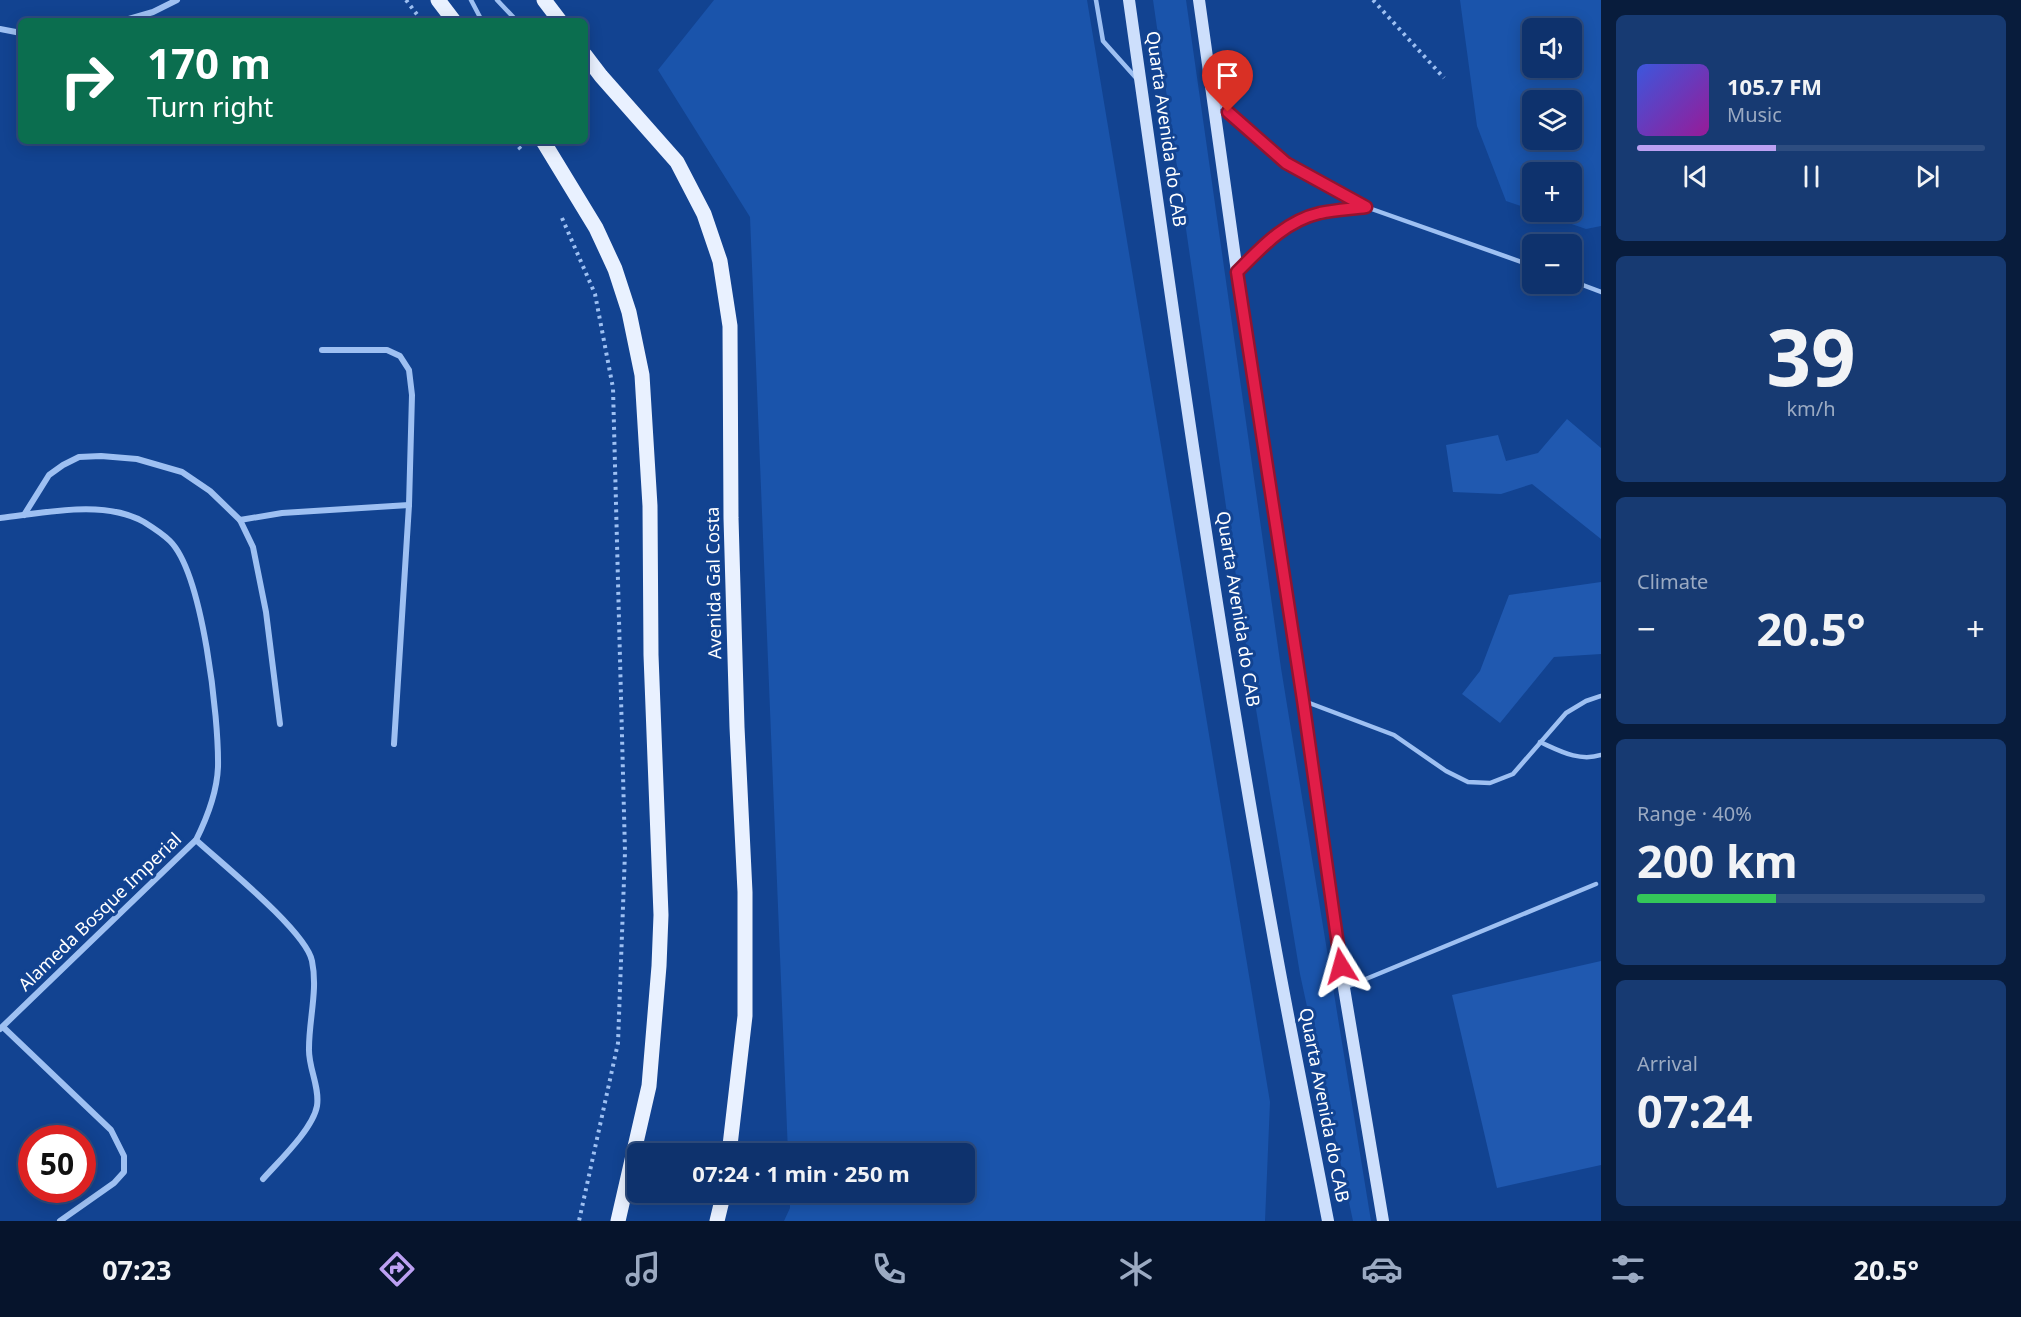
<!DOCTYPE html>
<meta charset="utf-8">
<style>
body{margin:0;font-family:"Noto Sans",sans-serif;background:#173a72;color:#f1f3f6;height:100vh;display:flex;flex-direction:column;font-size:22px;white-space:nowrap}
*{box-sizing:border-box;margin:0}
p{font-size:20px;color:#9baac2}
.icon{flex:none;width:33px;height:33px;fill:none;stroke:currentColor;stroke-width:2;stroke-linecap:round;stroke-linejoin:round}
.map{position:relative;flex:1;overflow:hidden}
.panel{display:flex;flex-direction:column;gap:15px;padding:15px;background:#081c3c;width:420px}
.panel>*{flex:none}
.top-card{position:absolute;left:18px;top:18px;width:570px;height:126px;border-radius:9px;box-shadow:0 3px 15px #0003,0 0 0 2px #2e4d80;background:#0b6e4f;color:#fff;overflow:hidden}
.buttons{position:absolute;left:1522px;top:18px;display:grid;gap:12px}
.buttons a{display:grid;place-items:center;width:60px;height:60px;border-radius:9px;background:#0e326d;box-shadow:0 3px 15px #0003,0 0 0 2px #2e4d80;font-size:30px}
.speed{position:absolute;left:18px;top:1125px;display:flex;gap:12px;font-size:30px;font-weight:700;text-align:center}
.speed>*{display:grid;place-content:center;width:78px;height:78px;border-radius:50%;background:#0e326d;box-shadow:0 3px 15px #0003,0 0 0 2px #2e4d80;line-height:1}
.speed .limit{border:9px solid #d22;background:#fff;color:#111}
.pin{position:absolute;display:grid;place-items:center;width:51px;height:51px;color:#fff;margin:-62px -26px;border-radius:50% 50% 50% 0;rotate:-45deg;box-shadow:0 0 6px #0007}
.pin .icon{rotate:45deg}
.me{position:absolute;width:66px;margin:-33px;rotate:352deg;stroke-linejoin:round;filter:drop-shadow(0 0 4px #0008)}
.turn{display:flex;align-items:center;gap:21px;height:126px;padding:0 30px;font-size:27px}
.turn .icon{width:78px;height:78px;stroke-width:2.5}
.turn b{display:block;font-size:42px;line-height:51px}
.big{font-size:45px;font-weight:700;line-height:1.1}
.panel .card{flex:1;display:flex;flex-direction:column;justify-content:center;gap:9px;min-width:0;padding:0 21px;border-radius:9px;background:#173a72}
.panel .dial{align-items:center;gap:0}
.dial b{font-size:78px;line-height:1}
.song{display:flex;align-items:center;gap:18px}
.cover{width:72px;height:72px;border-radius:9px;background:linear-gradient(135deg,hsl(230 70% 55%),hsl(300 70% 35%))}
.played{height:6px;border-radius:3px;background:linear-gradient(90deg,#bca0f2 40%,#2e4d80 40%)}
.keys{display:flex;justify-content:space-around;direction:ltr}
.heat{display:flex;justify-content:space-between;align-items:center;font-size:33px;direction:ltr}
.charge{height:9px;border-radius:4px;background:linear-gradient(90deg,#34c759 40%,#2e4d80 0)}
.trip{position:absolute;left:627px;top:1143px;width:348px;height:60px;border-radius:9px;background:#0e326d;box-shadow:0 3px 15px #0003,0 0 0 2px #2e4d80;font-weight:700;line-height:60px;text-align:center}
.menu{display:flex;height:96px;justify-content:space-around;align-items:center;background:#06142c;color:#9baac2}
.menu .icon{width:42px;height:42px}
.menu .selected{color:#bca0f2}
.menu b{font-size:27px;color:#f1f3f6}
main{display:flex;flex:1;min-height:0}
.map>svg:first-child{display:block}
.green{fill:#1a54ab;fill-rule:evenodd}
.building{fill:#2059b0}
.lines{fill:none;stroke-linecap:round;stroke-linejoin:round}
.path{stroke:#9ec0f2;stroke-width:4;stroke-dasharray:3 4.5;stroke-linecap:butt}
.service{stroke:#9ec0f2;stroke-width:4.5}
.minor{stroke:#9ec0f2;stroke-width:6}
.secondary{stroke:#cddffc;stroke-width:12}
.primary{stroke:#e9f1ff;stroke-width:15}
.route-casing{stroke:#92132f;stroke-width:15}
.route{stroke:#e11d48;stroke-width:10}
.labels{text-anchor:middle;stroke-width:6;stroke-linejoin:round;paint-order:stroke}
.street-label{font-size:18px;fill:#fff;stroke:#124391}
</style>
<main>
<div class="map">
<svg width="1601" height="1221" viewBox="0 0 1601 1221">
<rect width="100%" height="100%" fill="#124391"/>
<!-- green -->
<g class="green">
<path d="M714,0H1087L1270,1102L1265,1221H784L790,1208V1193L964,1192V1154L788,1153L750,217L658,70Z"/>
<path d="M1153,0H1186L1281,668L1371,1221H1353L1300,974L1250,673Z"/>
<path d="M1460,0H1601V226L1586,229L1537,212H1572V172H1533V210L1506,201L1477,126ZM1533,28H1572V68H1533ZM1533,100H1572V140H1533Z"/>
</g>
<!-- building -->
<g class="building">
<path d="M1567,419L1601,448V539L1532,484L1501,494L1453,492L1446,445L1498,435L1506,461L1538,453Z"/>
<path d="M1601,582V654L1554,657L1500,723L1462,694L1480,671L1509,595Z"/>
<path d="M1601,961V1165L1497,1188L1452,995Z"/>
</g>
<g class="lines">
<!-- path -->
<g class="path">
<path d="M406,0L422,21"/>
<path d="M1373,0L1444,78"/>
<path d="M514,141L523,152"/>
<path d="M562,218L595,294L613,388L625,852L618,1043L579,1221"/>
</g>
<!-- service -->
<g class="service">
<path d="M471,0L482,21"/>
<path d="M497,0L517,21"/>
<path d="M1096,0L1103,41L1137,79"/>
<path d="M1217,103L1286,163L1366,207L1533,266"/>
<path d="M1239,270C1263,247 1285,222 1319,213C1334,210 1351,209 1366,207"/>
<path d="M1572,281L1601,292"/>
<path d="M1304,701L1394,735L1446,771L1468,782L1490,783L1513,774L1566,713L1586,701L1601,696"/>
<path d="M1540,742C1560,751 1579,762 1601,755"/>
<path d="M1344,988L1596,884"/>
</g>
<!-- minor -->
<g class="minor">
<path d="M122,21L153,12L177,0"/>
<path d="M0,29L21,33"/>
<path d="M322,350H387L400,356L409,370L412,395L409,505L394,744"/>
<path d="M24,515L49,475L63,465L79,457L101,456L137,459L182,472L210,491L240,520L253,547L266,612L280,724"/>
<path d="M0,518C44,513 104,499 144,522C152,527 163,534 170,541C203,574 219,719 218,767C217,792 207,818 196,840L0,1029"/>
<path d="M240,520L282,513L409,505"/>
<path d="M196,840C221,863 306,931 312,961C318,990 309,1019 309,1048C308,1067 320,1087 317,1106C313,1129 278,1162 263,1179"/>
<path d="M3,1027L111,1130L124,1156V1172L114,1183L60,1221"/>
</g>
<!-- secondary -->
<g class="secondary">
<path d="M1129,0C1173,314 1217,628 1274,940C1291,1034 1310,1127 1328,1221"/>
<path d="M1199,0L1237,272L1303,700L1344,988L1383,1221"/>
</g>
<!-- primary -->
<g class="primary">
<path d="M438,0L454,21"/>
<path d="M544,0L560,21"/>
<path d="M585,55L601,76L677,162L704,214L720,261L730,326L731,518L737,727L745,892V1016L729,1154"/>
<path d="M543,141L596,228L615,269L629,312L642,375L650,506L651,655L661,915L659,966L649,1086L618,1221"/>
<path d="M717,1221L724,1192"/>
</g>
</g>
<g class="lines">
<defs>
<path id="route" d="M1228,112L1286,163L1366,207C1351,209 1335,210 1320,213C1285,221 1261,248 1237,272L1303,700L1341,966"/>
</defs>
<!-- route casing -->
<use href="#route" class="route-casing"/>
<!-- route -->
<use href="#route" class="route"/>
</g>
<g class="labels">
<!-- street labels -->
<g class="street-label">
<text transform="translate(1166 129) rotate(82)" y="6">Quarta Avenida do CAB</text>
<text transform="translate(714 583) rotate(-91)" y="6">Avenida Gal Costa</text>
<text transform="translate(1238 609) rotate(81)" y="6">Quarta Avenida do CAB</text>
<text transform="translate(100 912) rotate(-44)" y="6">Alameda Bosque Imperial</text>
<text transform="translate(1324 1105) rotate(79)" y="6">Quarta Avenida do CAB</text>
</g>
</g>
</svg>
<div class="buttons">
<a><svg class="icon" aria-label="sound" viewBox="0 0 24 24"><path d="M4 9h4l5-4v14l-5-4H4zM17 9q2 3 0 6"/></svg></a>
<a><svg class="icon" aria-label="layers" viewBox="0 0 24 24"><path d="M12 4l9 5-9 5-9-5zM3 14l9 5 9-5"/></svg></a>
<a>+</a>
<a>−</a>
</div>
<div class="speed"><div class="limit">50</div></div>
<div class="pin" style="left:1228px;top:112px;background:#d93025"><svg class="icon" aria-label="arrive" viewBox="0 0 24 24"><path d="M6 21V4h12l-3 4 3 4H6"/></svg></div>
<svg class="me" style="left:1341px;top:966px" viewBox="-20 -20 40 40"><path d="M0-17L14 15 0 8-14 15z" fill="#e11d48" stroke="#fff" stroke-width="4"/></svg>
<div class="trip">07:24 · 1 min · 250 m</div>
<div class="top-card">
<div class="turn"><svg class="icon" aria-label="right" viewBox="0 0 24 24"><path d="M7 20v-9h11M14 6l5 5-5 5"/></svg><div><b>170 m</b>Turn right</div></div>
</div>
</div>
<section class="panel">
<div class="card">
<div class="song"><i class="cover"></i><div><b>105.7 FM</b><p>Music</p></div></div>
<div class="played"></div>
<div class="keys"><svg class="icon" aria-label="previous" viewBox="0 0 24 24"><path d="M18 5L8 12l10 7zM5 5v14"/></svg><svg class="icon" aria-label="pause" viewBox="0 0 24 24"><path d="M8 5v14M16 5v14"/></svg><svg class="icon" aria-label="next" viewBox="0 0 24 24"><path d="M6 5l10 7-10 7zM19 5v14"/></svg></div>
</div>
<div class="card dial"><b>39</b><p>km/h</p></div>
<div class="card"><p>Climate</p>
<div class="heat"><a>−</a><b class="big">20.5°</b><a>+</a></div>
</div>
<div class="card"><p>Range · 40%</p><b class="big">200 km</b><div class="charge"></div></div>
<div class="card"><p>Arrival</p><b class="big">07:24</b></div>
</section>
</main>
<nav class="menu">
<b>07:23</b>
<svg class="icon selected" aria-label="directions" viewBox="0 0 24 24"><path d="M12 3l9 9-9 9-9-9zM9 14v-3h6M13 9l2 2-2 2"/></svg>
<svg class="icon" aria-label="music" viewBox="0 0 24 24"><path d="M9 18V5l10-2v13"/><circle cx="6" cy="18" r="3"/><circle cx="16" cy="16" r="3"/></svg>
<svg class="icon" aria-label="phone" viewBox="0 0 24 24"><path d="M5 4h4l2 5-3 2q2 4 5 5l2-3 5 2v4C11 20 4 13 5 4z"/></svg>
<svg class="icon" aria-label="climate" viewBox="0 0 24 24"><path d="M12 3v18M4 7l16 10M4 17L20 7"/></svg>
<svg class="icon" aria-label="car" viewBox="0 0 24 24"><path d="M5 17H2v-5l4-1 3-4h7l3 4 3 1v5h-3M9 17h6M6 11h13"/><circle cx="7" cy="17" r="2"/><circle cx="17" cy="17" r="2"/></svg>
<svg class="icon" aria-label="filters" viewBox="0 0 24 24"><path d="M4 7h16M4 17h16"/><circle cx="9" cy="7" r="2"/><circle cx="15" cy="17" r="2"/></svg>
<b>20.5°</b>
</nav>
